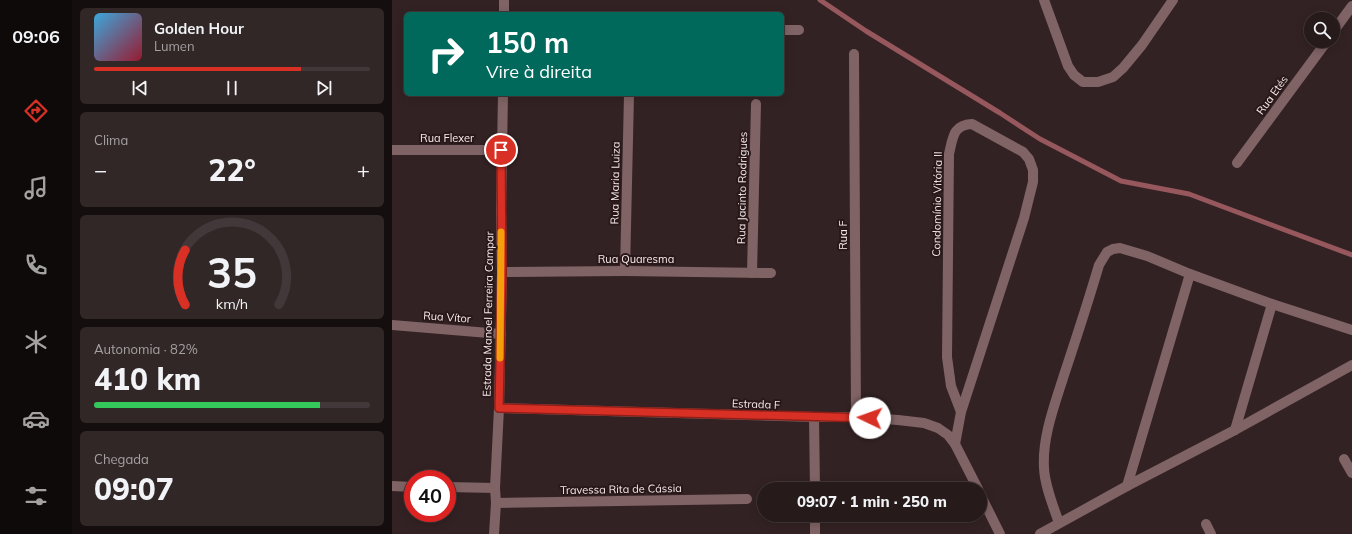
<!DOCTYPE html>
<html lang="pt">
<meta charset="utf-8">
<style>
body{margin:0;font-family:Mulish,sans-serif;background:#322727;color:#f1f3f6;height:100vh;display:flex;flex-direction:column;font-size:15px;white-space:nowrap}
*{box-sizing:border-box;margin:0}
p{font-size:13px;color:#a4a1a2}
.icon{flex:none;width:22px;height:22px;fill:none;stroke:currentColor;stroke-width:2;stroke-linecap:round;stroke-linejoin:round}
.map{position:relative;flex:1;overflow:hidden}
.drawer{display:flex;flex-direction:column;gap:8px;padding:8px;background:#150e0e;width:320px}
.drawer>*{flex:none}
.top-card{position:absolute;left:12px;top:12px;width:380px;height:84px;border-radius:6px;box-shadow:0 2px 10px #0003,0 0 0 1px #423839;background:#00695c;color:#fff;overflow:hidden}
.buttons{position:absolute;left:912px;top:12px;display:grid;gap:8px}
.buttons a{display:grid;place-items:center;width:36px;height:36px;border-radius:50%;background:#261a1a;box-shadow:0 2px 10px #0003,0 0 0 1px #423839;font-size:20px}
.speed{position:absolute;left:12px;top:470px;display:flex;gap:8px;font-size:20px;font-weight:700;text-align:center}
.speed>*{display:grid;place-content:center;width:52px;height:52px;border-radius:50%;background:#261a1a;box-shadow:0 2px 10px #0003,0 0 0 1px #423839;line-height:1}
.speed .limit{border:6px solid #d22;background:#fff;color:#111}
.pin{position:absolute;display:grid;place-items:center;width:34px;height:34px;color:#fff;margin:-17px;border:2px solid #fff;border-radius:50%;box-shadow:0 1px 4px #0007}
.me{position:absolute;width:44px;margin:-22px;rotate:273deg;stroke-linejoin:round;filter:drop-shadow(0 0 3px #0008)}
.turn{display:flex;align-items:center;gap:14px;height:84px;padding:0 16px;font-size:18px}
.turn .icon{width:52px;height:52px;stroke-width:2.5}
.turn b{display:block;font-size:28px;line-height:34px}
.big{font-size:30px;font-weight:800;line-height:1.1}
.drawer .tile{flex:1;display:flex;flex-direction:column;justify-content:center;gap:6px;min-width:0;padding:0 14px;border-radius:6px;background:#322727}
.drawer .dial{align-items:center;gap:0}
.dial svg{height:104px;overflow:visible;fill:none;stroke:#423839;stroke-width:7;stroke-linecap:round;text-anchor:middle}
.dial text{fill:#f1f3f6;stroke:none}
.song{display:flex;align-items:center;gap:12px}
.cover{width:48px;height:48px;border-radius:6px;background:linear-gradient(135deg,hsl(200 70% 55%),hsl(350 70% 35%))}
.played{height:4px;border-radius:2px;background:linear-gradient(90deg,#d93025 75%,#423839 75%)}
.keys{display:flex;justify-content:space-around;direction:ltr}
.heat{display:flex;justify-content:space-between;align-items:center;font-size:22px;direction:ltr}
.charge{height:6px;border-radius:3px;background:linear-gradient(90deg,#34c759 82%,#423839 0)}
.trip{position:absolute;left:365px;top:482px;width:230px;height:40px;border-radius:20px;background:#261a1a;box-shadow:0 2px 10px #0003,0 0 0 1px #423839;font-weight:800;line-height:40px;text-align:center}
main{display:flex;flex:1;min-height:0}
.tabs{display:flex;flex-direction:column;width:72px;justify-content:space-around;align-items:center;background:#0f0a0a;color:#a4a1a2}
.tabs .icon{width:28px;height:28px}
.tabs .active{color:#d93025}
.tabs b{font-size:18px;color:#f1f3f6}
.map>svg:first-child{display:block}
.lines{fill:none;stroke-linecap:round;stroke-linejoin:round}
.stream{stroke:#96575d;stroke-width:5}
.minor{stroke:#806365;stroke-width:10}
.tertiary{stroke:#806365;stroke-width:10}
.route-casing{stroke:#8d1f18;stroke-width:10}
.route{stroke:#d93025;stroke-width:7}
.slow{stroke:#f59e0b;stroke-width:7}
.labels{text-anchor:middle;stroke-width:4;stroke-linejoin:round;paint-order:stroke}
.street-label{font-size:11px;fill:#f7eaeb;stroke:#29181a}
</style>
<main>
<nav class="tabs">
<b>09:06</b>
<svg class="icon active" aria-label="directions" viewBox="0 0 24 24"><path d="M12 3l9 9-9 9-9-9zM9 14v-3h6M13 9l2 2-2 2"/></svg>
<svg class="icon" aria-label="music" viewBox="0 0 24 24"><path d="M9 18V5l10-2v13"/><circle cx="6" cy="18" r="3"/><circle cx="16" cy="16" r="3"/></svg>
<svg class="icon" aria-label="phone" viewBox="0 0 24 24"><path d="M5 4h4l2 5-3 2q2 4 5 5l2-3 5 2v4C11 20 4 13 5 4z"/></svg>
<svg class="icon" aria-label="climate" viewBox="0 0 24 24"><path d="M12 3v18M4 7l16 10M4 17L20 7"/></svg>
<svg class="icon" aria-label="car" viewBox="0 0 24 24"><path d="M5 17H2v-5l4-1 3-4h7l3 4 3 1v5h-3M9 17h6M6 11h13"/><circle cx="7" cy="17" r="2"/><circle cx="17" cy="17" r="2"/></svg>
<svg class="icon" aria-label="filters" viewBox="0 0 24 24"><path d="M4 7h16M4 17h16"/><circle cx="9" cy="7" r="2"/><circle cx="15" cy="17" r="2"/></svg>
</nav>
<section class="drawer">
<div class="tile">
<div class="song"><i class="cover"></i><div><b>Golden Hour</b><p>Lumen</p></div></div>
<div class="played"></div>
<div class="keys"><svg class="icon" aria-label="previous" viewBox="0 0 24 24"><path d="M18 5L8 12l10 7zM5 5v14"/></svg><svg class="icon" aria-label="pause" viewBox="0 0 24 24"><path d="M8 5v14M16 5v14"/></svg><svg class="icon" aria-label="next" viewBox="0 0 24 24"><path d="M6 5l10 7-10 7zM19 5v14"/></svg></div>
</div>
<div class="tile"><p>Clima</p>
<div class="heat"><a>−</a><b class="big">22°</b><a>+</a></div>
</div>
<div class="tile dial"><svg viewBox="0 0 100 80">
<path d="M14 69A42 42 0 1 1 86 69"/>
<path d="M14 69A42 42 0 0 1 14 27" stroke="#d93025"/>
<text x="50" y="56" font-size="32" font-weight="700">35</text>
<text x="50" y="72" font-size="11">km/h</text>
</svg></div>
<div class="tile"><p>Autonomia · 82%</p><b class="big">410 km</b><div class="charge"></div></div>
<div class="tile"><p>Chegada</p><b class="big">09:07</b></div>
</section>
<div class="map">
<svg width="960" height="534" viewBox="0 0 960 534">
<rect width="100%" height="100%" fill="#332223"/>
<g class="lines">
<!-- stream -->
<path class="stream" d="M428,0L474,31L608,113L648,139L729,181L797,194L960,255"/>
<!-- minor -->
<g class="minor">
<path d="M652,0L676,66L682,75L691,82H706L721,77L731,68L750,45L781,0"/>
<path d="M390,30H407"/>
<path d="M941,32L960,6"/>
<path d="M462,54L464,417"/>
<path d="M0,150H109"/>
<path d="M845,163L935,41"/>
<path d="M233,271L237,95"/>
<path d="M110,272L233,271L379,273"/>
<path d="M360,273L364,104"/>
<path d="M0,325L109,334"/>
<path d="M422,417L423,489"/>
<path d="M843,430L880,304"/>
<path d="M563,444L569,412L632,218L641,182V170L637,159L631,152L580,124C561,125 561,137 557,154L555,357L559,386L569,412"/>
<path d="M952,459L960,473"/>
<path d="M0,486L21,487"/>
<path d="M735,486L798,274"/>
<path d="M55,487L103,488"/>
<path d="M104,503L355,499"/>
<path d="M423,515V534"/>
<path d="M667,523C661,505 653,487 652,468C650,437 663,404 672,375C684,339 696,302 707,265L715,252L721,249L728,248L755,256L798,274L880,304L960,330"/>
<path d="M814,524L819,534"/>
<path d="M102,534L104,503L103,488L107,408"/>
<path d="M648,534L735,486L843,430L960,365"/>
</g>
<!-- tertiary -->
<g class="tertiary">
<path d="M112,14V0"/>
<path d="M111,94L109,209L110,272L107,408L422,417H464L506,420L532,423L546,428L556,435L563,444L586,489"/>
<path d="M588,494L608,534"/>
</g>
</g>
<g class="lines">
<defs>
<path id="route" d="M109,150L110,272L107,408L478,418"/>
</defs>
<!-- route casing -->
<use href="#route" class="route-casing"/>
<!-- route -->
<use href="#route" class="route"/>
<!-- slow -->
<path class="slow" d="M108,358L109,232"/>
</g>
<g class="labels">
<!-- street labels -->
<g class="street-label">
<text transform="translate(880 95) rotate(-54)" y="4">Rua Etés</text>
<text x="55" y="142">Rua Flexer</text>
<text transform="translate(223 183) rotate(-89)" y="4">Rua Maria Luiza</text>
<text transform="translate(350 188) rotate(-89)" y="4">Rua Jacinto Rodrigues</text>
<text transform="translate(545 204) rotate(-89)" y="4">Condomínio Vitória II</text>
<text transform="translate(451 235) rotate(-90)" y="4">Rua F</text>
<text x="244" y="263">Rua Quaresma</text>
<text transform="translate(96 314) rotate(-89)" y="4">Estrada Manoel Ferreira Campar</text>
<text transform="translate(55 317) rotate(4)" y="4">Rua Vítor</text>
<text transform="translate(364 404) rotate(2)" y="4">Estrada F</text>
<text transform="translate(229 489) rotate(-1)" y="4">Travessa Rita de Cássia</text>
</g>
</g>
</svg>
<div class="buttons">
<a><svg class="icon" aria-label="search" viewBox="0 0 24 24"><circle cx="10" cy="10" r="6"/><path d="M15 15l6 6"/></svg></a>
</div>
<div class="speed"><div class="limit">40</div></div>
<div class="pin" style="left:109px;top:150px;background:#d93025"><svg class="icon" aria-label="arrive" viewBox="0 0 24 24"><path d="M6 21V4h12l-3 4 3 4H6"/></svg></div>
<svg class="me" style="left:478px;top:418px" viewBox="-20 -20 40 40"><circle r="19" fill="#fff"/><path d="M0-13L10 11 0 6-10 11z" fill="#d93025"/></svg>
<div class="trip">09:07 · 1 min · 250 m</div>
<div class="top-card">
<div class="turn"><svg class="icon" aria-label="right" viewBox="0 0 24 24"><path d="M7 20v-9h11M14 6l5 5-5 5"/></svg><div><b>150 m</b>Vire à direita</div></div>
</div>
</div>
</main>
